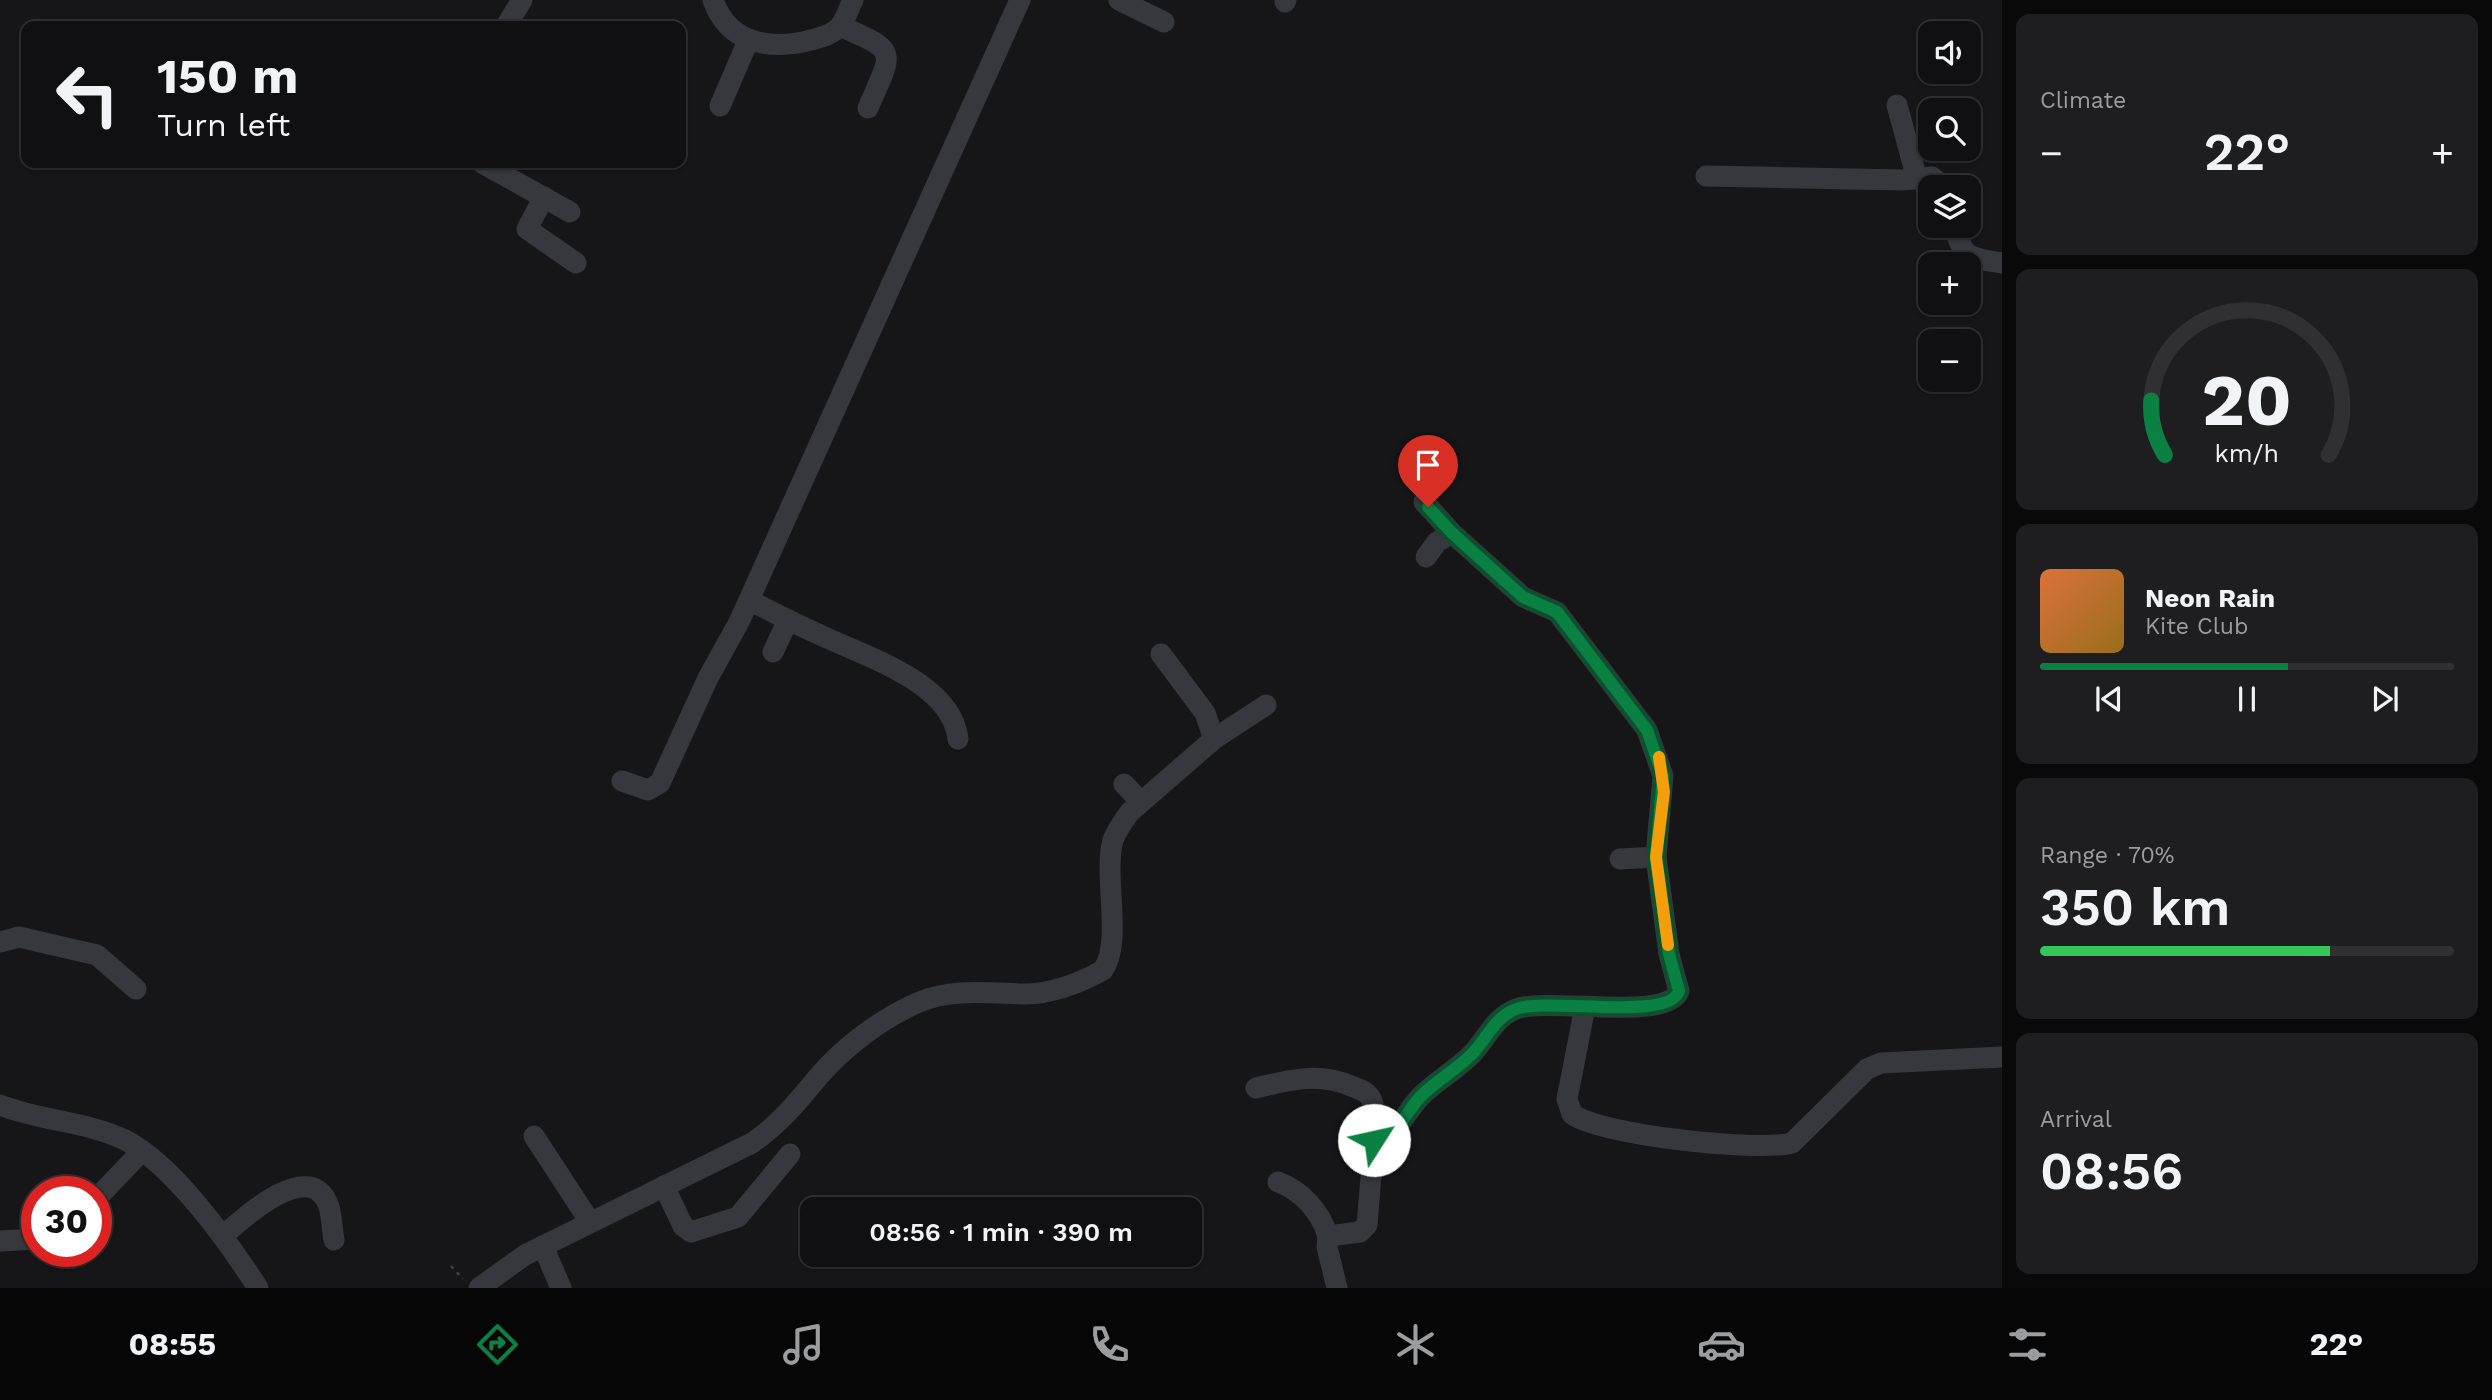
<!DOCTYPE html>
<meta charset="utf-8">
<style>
body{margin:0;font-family:"Work Sans",sans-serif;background:#1e1e20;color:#f1f3f6;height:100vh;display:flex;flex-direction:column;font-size:26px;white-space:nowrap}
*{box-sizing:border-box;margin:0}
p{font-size:23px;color:#9c9d9f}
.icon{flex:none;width:38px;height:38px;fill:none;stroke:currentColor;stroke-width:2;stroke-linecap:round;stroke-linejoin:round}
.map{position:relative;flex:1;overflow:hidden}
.side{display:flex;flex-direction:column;gap:14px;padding:14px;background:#09090a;width:490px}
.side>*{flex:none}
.top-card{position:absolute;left:21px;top:21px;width:665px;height:147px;border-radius:14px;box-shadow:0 2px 5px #0004,0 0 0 2px #303032;background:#101012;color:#f1f3f6;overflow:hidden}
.buttons{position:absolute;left:1918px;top:21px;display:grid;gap:14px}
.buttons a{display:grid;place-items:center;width:63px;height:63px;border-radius:14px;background:#101012;box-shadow:0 2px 5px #0004,0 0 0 2px #303032;font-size:35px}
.speed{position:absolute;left:21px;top:1176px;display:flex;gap:14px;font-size:35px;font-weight:700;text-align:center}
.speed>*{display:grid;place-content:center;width:91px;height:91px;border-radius:50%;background:#101012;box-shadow:0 2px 5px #0004,0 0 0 2px #303032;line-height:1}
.speed .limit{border:10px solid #d22;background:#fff;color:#111}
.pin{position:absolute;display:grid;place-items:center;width:60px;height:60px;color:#fff;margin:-72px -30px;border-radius:50% 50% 50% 0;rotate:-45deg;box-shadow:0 0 7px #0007}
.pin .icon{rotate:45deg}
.me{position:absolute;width:77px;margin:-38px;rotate:55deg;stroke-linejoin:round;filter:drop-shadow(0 0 5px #0008)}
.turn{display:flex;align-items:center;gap:24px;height:147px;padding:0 21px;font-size:32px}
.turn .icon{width:91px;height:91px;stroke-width:2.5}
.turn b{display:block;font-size:49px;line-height:60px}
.big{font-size:52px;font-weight:600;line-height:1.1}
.side .tile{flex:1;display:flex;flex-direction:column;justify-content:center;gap:10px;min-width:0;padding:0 24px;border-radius:14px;background:#1e1e20}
.side .dial{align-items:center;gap:0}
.dial svg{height:182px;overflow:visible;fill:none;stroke:#303032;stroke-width:7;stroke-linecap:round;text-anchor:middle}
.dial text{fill:#f1f3f6;stroke:none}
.song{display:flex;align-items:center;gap:21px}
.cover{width:84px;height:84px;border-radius:10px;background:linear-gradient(135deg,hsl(20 70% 55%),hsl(40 70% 35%))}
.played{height:7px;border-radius:4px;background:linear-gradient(90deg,#0b8043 60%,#303032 60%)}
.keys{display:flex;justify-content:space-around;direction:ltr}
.heat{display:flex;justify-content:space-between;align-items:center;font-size:38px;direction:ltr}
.charge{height:10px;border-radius:5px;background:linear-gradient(90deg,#34c759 70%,#303032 0)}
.trip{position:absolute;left:800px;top:1197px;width:402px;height:70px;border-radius:14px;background:#101012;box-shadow:0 2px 5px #0004,0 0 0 2px #303032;font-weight:600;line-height:70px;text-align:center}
.menu{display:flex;height:112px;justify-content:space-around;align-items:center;background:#060607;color:#9c9d9f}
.menu .icon{width:49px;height:49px}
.menu .current{color:#0b8043}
.menu b{font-size:32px;color:#f1f3f6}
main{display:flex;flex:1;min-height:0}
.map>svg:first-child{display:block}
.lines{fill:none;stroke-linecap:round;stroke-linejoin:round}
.path{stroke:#3d3f44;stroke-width:2.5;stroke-dasharray:3.5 5;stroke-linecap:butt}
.minor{stroke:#37383d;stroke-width:21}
.route-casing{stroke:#07532c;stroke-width:18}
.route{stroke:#0b8043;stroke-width:12}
.slow{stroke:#f59e0b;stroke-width:12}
</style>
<main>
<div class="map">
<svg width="2002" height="1288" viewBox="0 0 2002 1288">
<rect width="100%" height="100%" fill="#161618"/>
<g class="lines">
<!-- path -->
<path class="path" d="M451,1266L463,1279"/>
<!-- minor -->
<g class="minor">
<path d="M713,0C728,43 768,50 807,41C819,38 833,35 841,25C846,18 849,8 853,0"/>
<path d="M1119,0L1164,22"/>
<path d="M1285,2L1286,0"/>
<path d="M506,26L522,0"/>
<path d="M840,26C900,52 893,50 868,108"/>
<path d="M1897,105L1917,179"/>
<path d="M720,106L748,41"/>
<path d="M482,163L570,212"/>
<path d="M1706,176L1902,180L1932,177L1944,187"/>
<path d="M544,197L527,229L576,263"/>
<path d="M1954,226C1963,259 1971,258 2002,263"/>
<path d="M1426,557L1437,542L1452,533"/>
<path d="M749,600C774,613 800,626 827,638C870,658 952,684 958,739"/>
<path d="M773,652L788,620"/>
<path d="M1161,654L1205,713L1214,739"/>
<path d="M622,781L648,790L660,783L708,678L739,622L1020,0"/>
<path d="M1124,784L1141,802"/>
<path d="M1620,859L1656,857"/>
<path d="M0,942L19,937L97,955L136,989"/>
<path d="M1585,1007L1567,1099L1572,1114C1600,1135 1757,1152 1792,1143L1867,1069L1881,1063L2002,1057"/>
<path d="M1256,1088C1289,1080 1318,1072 1351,1086C1357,1088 1366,1091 1370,1097C1377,1107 1373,1128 1374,1140"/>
<path d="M0,1105C40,1121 86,1121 125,1140C173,1164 229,1243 258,1288"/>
<path d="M534,1136L590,1222"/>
<path d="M1278,1182C1302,1191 1320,1211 1328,1236"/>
<path d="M664,1186L683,1226L691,1232L738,1217L790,1154"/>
<path d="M96,1199L142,1151"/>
<path d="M224,1235C244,1217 312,1155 329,1207C332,1217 332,1229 334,1240"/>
<path d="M0,1241L37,1239"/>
<path d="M543,1246L561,1288"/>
<path d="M479,1288L525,1255L752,1143C780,1124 798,1101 819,1076C845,1046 881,1019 917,1003C950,988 987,993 1022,994C1048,995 1081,983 1103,970C1123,942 1103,875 1113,840C1117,830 1124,820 1130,812L1214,739L1266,705"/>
<path d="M1337,1288L1327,1247L1328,1236L1360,1232L1367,1225L1374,1140C1379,1139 1384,1138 1389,1135C1402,1125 1410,1106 1423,1094C1438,1080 1457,1069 1472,1054C1487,1038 1495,1017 1516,1009C1548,997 1668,1022 1679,991L1669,954L1656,857L1663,776L1647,730L1557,612L1523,597L1452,533L1424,502"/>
</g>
</g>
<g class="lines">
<defs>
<path id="route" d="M1374,1140C1379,1139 1384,1138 1389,1135C1403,1125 1410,1106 1423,1094C1438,1080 1457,1069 1472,1054C1487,1038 1495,1017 1516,1009C1547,997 1669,1022 1679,991L1669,954L1656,857L1663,776L1647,730L1557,612L1523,597L1452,533L1428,507"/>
</defs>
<!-- route casing -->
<use href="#route" class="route-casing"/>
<!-- route -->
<use href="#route" class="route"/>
<!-- slow -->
<path class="slow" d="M1659,757L1664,792L1656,857L1668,945"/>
</g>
</svg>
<div class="buttons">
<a><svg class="icon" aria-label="sound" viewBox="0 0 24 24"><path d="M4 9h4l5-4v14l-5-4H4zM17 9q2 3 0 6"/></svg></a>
<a><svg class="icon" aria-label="search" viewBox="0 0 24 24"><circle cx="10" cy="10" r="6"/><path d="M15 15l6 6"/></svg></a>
<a><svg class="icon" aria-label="layers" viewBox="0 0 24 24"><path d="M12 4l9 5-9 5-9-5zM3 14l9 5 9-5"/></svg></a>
<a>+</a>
<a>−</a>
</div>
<div class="speed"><div class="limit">30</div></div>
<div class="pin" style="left:1428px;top:507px;background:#d93025"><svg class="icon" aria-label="arrive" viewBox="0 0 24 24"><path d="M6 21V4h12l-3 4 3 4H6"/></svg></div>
<svg class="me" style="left:1374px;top:1140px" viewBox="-20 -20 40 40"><circle r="19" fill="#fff"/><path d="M0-13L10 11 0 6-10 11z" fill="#0b8043"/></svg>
<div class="trip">08:56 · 1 min · 390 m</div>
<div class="top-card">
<div class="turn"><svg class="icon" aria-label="left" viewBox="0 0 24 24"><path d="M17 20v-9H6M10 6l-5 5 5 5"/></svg><div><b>150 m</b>Turn left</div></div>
</div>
</div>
<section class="side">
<div class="tile"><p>Climate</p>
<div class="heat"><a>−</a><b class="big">22°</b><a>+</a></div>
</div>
<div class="tile dial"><svg viewBox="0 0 100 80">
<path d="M14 69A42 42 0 1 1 86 69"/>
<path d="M14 69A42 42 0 0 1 8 45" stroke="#0b8043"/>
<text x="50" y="56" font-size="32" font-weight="700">20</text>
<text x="50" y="72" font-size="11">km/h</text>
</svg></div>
<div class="tile">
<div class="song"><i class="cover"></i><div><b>Neon Rain</b><p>Kite Club</p></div></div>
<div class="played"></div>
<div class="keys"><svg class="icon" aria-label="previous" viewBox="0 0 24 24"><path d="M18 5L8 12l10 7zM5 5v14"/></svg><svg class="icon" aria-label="pause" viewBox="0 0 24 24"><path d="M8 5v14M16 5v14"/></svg><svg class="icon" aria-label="next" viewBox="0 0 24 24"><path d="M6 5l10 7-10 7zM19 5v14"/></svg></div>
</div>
<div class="tile"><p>Range · 70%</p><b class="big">350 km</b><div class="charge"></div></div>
<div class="tile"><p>Arrival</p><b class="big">08:56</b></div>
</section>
</main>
<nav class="menu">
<b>08:55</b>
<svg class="icon current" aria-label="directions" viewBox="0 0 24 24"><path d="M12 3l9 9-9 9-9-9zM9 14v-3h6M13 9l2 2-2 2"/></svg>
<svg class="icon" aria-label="music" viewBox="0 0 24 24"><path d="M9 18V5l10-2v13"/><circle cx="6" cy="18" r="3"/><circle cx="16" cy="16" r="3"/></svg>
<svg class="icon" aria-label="phone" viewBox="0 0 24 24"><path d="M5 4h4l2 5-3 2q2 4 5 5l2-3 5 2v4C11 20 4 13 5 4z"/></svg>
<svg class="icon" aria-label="climate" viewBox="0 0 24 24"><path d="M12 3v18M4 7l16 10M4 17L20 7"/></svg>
<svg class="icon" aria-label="car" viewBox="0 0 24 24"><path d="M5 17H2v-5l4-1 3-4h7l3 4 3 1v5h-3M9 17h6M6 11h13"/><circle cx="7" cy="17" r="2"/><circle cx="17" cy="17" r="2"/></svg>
<svg class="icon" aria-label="filters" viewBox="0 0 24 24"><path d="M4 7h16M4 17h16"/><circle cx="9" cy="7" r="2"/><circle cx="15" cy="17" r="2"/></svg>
<b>22°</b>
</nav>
